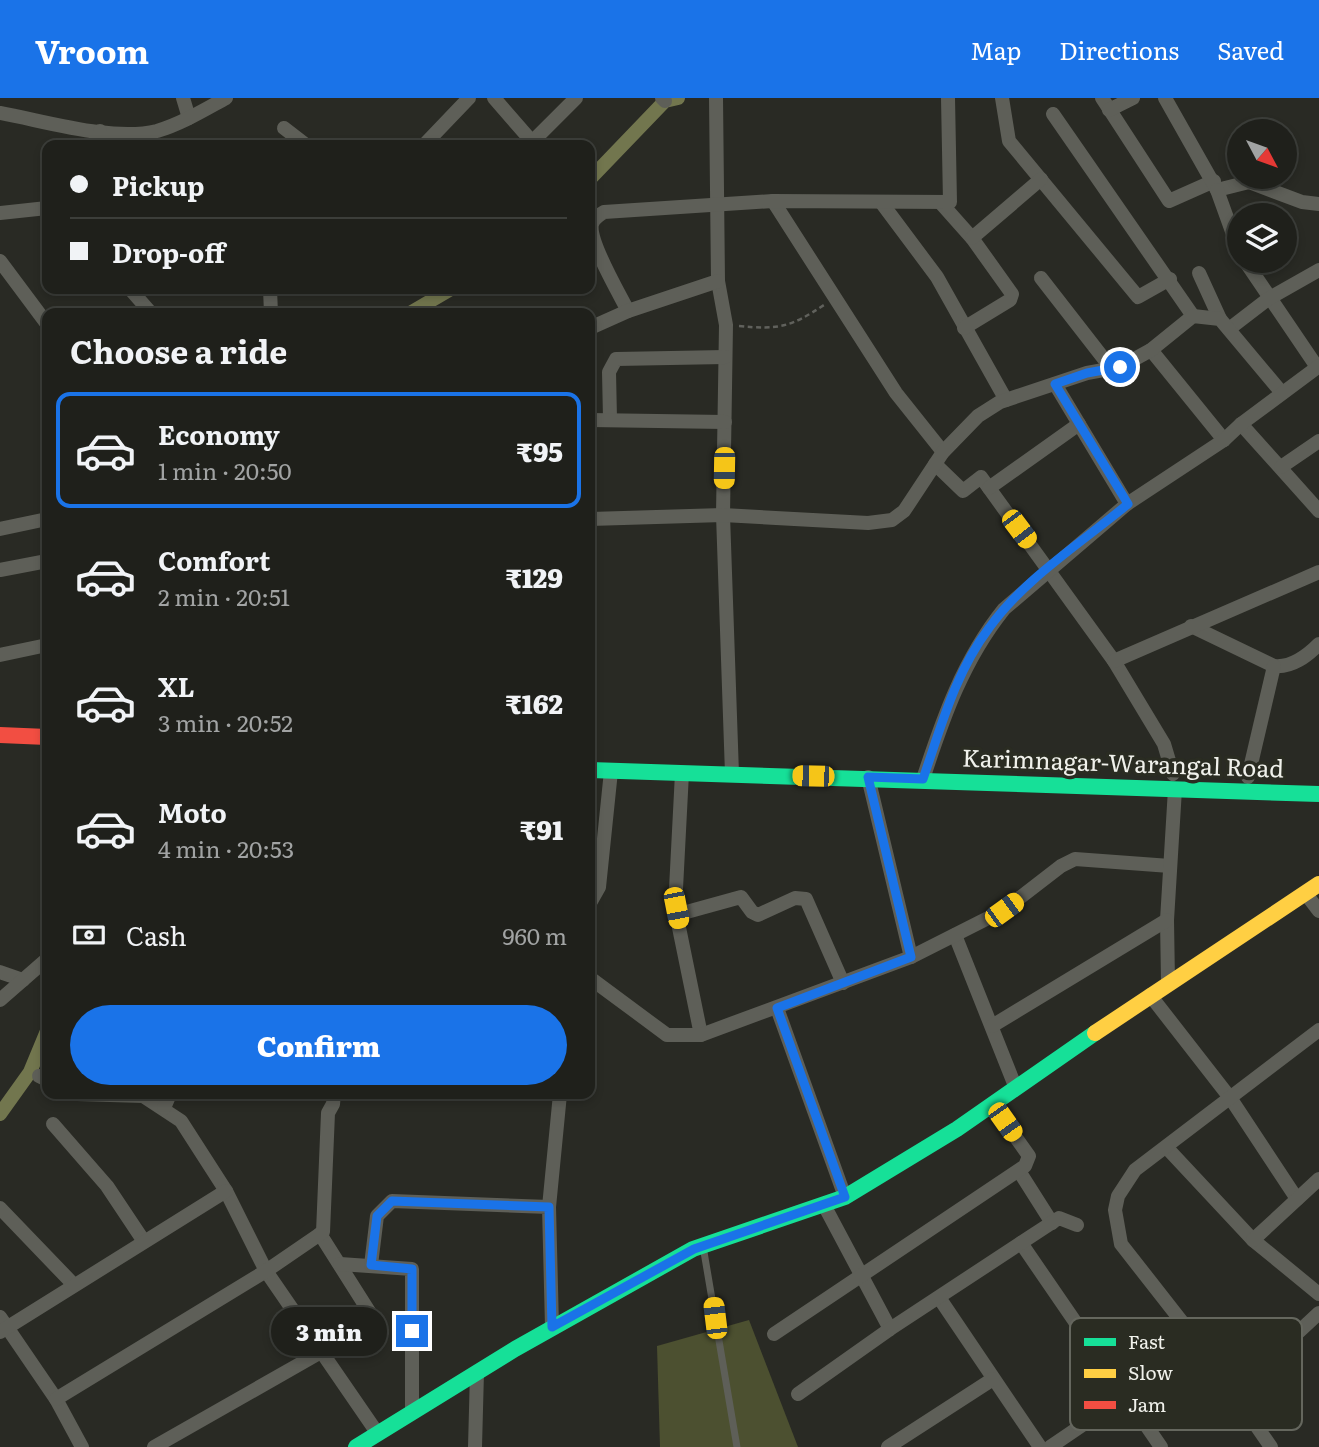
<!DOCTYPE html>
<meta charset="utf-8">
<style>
:root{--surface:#1f201b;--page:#272824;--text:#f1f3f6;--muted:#a1a3a3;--line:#3c3e3a;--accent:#1a73e8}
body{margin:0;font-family:Literata,serif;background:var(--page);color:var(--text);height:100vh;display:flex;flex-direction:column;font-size:26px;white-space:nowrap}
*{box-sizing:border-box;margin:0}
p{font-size:23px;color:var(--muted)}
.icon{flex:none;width:38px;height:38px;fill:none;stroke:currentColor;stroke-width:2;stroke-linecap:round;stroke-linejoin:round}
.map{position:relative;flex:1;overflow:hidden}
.sheet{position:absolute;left:42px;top:210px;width:553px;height:791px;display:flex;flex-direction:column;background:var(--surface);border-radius:14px;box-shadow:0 4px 10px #0003,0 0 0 2px var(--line)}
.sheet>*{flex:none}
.guide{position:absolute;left:42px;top:42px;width:553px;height:154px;border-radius:14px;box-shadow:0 4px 10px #0003,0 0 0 2px var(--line);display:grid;align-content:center;height:154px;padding:0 28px;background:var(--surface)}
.needle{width:46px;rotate:131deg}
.buttons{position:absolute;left:1227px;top:21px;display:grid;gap:14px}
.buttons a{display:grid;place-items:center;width:70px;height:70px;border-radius:50%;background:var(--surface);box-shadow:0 4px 10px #0003,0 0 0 2px var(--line);font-size:35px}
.end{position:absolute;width:32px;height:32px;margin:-16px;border:9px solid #1a73e8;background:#fff;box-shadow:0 0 0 4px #fff}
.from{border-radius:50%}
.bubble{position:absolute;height:49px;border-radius:24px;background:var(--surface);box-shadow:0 4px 10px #0003,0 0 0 2px var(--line);font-size:23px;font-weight:800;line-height:49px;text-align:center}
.car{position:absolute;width:21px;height:42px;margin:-21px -10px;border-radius:9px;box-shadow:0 0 5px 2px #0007;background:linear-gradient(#f5c518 24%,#345 0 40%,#f5c518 0 76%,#345 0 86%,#f5c518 0)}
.guide b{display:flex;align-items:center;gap:24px;height:66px;font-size:26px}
.guide b+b{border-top:2px solid var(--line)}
.guide i{width:18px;height:18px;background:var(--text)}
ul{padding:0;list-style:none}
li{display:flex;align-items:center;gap:21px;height:116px;margin:0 14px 10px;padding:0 14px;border:4px solid transparent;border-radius:14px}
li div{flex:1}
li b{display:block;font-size:26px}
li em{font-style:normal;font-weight:800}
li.selected{border-color:var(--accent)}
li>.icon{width:63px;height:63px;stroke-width:1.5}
h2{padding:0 28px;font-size:32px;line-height:84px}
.pay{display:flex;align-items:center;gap:18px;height:77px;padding:0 28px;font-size:26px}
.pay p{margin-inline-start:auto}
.action{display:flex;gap:14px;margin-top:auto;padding:14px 28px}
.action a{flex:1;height:80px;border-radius:42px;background:var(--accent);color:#fff;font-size:28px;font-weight:800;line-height:80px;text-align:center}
header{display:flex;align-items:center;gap:42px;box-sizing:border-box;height:98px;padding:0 35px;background:var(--accent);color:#fff}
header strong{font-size:33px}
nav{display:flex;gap:38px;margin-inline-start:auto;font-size:24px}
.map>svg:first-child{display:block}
.green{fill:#4c5030}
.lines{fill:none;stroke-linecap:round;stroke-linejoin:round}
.canal{stroke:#72764e;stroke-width:14}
.path{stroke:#60615c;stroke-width:2.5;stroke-dasharray:5 3.5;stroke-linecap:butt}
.lane{stroke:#5e5f58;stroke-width:7}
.street{stroke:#5e5f58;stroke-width:14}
.fast{stroke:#16e098;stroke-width:16}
.slow{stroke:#ffcf43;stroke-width:16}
.jam{stroke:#f24e42;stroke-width:16}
.route{stroke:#1a73e8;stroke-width:9}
.labels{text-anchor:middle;stroke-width:7;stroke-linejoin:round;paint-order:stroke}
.street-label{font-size:24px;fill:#f0f1eb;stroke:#2a2c22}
.key{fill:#2a2c22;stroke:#65675e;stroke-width:2}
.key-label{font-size:19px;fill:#f0f1eb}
</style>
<header>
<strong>Vroom</strong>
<nav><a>Map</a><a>Directions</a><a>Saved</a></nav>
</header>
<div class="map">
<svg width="1319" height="1349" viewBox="0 0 1319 1349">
<rect width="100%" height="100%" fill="#292a24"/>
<path class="green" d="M749,1222L798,1349H660L657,1248Z"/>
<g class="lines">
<g class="canal">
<path d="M590,81L665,3L678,0"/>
<path d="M410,215L451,191"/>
<path d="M0,1016L30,974L47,933"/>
</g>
<path class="path" d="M739,228C778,232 791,229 824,207"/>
<path class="lane" d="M703,1148L737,1349"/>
<g class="street">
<path d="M183,0L189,20"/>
<path d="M494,0L535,47"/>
<path d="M662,0L665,3"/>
<path d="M716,0L718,183L726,227L723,417L732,676"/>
<path d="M1002,0L1009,43L1138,199L1170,181"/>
<path d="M1102,0L1169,103L1214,83"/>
<path d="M1165,0L1217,92L1249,84L1302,104L1319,106"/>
<path d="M1109,12L1133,0"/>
<path d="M0,15C45,23 112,44 157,33C181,26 204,12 226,0"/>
<path d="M1053,16L1193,218"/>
<path d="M284,30L306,47"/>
<path d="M100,33V47"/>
<path d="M532,44L576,0"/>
<path d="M424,47L469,0"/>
<path d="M1217,92L1239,153"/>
<path d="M773,103L896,295L943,354"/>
<path d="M881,104L937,179L1006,302"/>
<path d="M940,104L972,140L1012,196L1010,202L964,230"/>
<path d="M0,115L47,110"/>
<path d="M972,140L1041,81"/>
<path d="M0,163L47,226"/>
<path d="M1245,163L1317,269"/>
<path d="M1199,175L1220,221"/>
<path d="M1041,180L1111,270"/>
<path d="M130,191L151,215"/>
<path d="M270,191L271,215"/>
<path d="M628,213C619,195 588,143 592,126C594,120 599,117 604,114L773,103L950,104L948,0"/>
<path d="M590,230L628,213L718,183"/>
<path d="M1229,231L1268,201L1319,172"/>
<path d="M1151,252L1224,342"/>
<path d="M1055,286L1127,406"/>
<path d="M610,321L609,274L616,261L725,259"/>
<path d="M590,322L725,324"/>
<path d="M1241,326L1319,413"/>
<path d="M935,366L963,393L981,379L1114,563L1164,646L1173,676"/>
<path d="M1281,369L1319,343"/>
<path d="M989,390L1079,326"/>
<path d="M590,421L723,417L868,425L892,422L904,413L943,354L978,318L1000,304L1087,275L1120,269L1151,252L1193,218L1220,221L1282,295"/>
<path d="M0,431L47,421"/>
<path d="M0,472L47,463"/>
<path d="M1191,528L1274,568C1292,570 1307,558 1319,546"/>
<path d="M0,557L47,547"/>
<path d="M1114,563L1319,474"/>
<path d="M682,675L675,810L683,815L741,799L752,814L758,817L795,800L806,801L843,885"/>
<path d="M868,679L911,859"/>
<path d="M1248,679L1274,568"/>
<path d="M923,681C943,620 963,562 1004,511L1127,406L1224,342L1241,326L1319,268"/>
<path d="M1306,796L1319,813"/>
<path d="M590,805L599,789L611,673"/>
<path d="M675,810L701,937"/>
<path d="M955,837L1015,988"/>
<path d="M0,874L23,882"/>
<path d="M590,880L667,937H701L911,859L1004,812L1061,768L1075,761L1170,768"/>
<path d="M1168,884L1167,822L1175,691"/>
<path d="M1150,897L1231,1001L1297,1101"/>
<path d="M0,902L47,861"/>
<path d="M777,910L845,1099"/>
<path d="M992,928L1167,822"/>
<path d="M39,978L47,982"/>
<path d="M77,996L143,998L181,1023L226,1093L266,1173L378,1336"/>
<path d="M164,1010L170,996"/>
<path d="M53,1026L107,1088L143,1142"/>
<path d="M1167,1050L1253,1142L1319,1196"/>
<path d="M1019,1073L1052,1125"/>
<path d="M824,1107L890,1231"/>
<path d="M549,1109L560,996"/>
<path d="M0,1110L74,1187"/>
<path d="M320,1136L382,1234"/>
<path d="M1253,1142L1319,1081"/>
<path d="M1021,1145L1161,1349"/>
<path d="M340,1166L412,1171V1312"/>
<path d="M371,1167L377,1118L392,1103L549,1109L552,1229"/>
<path d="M940,1201L1040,1349"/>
<path d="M0,1219L56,1301L82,1349"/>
<path d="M0,1234L226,1093"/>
<path d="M774,1236L1025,1068L1029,1058L992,1006"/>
<path d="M1204,1252L1121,1146L1115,1112L1118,1098L1135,1072L1319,932"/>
<path d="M1234,1294L1319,1215"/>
<path d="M798,1296L890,1231L1059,1120L1077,1127"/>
<path d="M56,1301L266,1173L323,1134L328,1015L333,1006L334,996"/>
<path d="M154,1349L321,1254"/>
<path d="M475,1349L477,1274"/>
<path d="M888,1349L993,1281"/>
<path d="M1050,1349L1125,1298L1204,1252L1271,1349"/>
</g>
<g class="fast">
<path d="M590,672L1319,696"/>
<path d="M356,1349L515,1251L693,1151L845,1099L957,1031L1095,935"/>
</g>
<path class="slow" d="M1095,935L1319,786"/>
<path class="jam" d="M0,637L47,639"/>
</g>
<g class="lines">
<path class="route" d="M412,1233V1171L371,1167L377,1118L392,1103L549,1109L552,1229L694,1151L845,1099L777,910L911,859L868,679L923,681C941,629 955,575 989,530C1024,481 1081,445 1128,406L1055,286L1087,275L1120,269"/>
</g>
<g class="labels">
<g class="street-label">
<text transform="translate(1123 666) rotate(2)" y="8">Karimnagar-Warangal Road</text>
</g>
</g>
<rect x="1070" y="1220" width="232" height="112" rx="10" class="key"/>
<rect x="1084" y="1240" width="32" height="8" fill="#16e098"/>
<rect x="1084" y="1271" width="32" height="9" fill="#ffcf43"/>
<rect x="1084" y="1303" width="32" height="8" fill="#f24e42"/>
<g class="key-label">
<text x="1128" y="1251">Fast</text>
<text x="1128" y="1282">Slow</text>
<text x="1128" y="1314">Jam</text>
</g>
</svg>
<div class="buttons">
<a><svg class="needle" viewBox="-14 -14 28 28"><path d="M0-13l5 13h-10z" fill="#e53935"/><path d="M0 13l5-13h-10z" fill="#a1a3a3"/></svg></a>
<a><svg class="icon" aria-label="layers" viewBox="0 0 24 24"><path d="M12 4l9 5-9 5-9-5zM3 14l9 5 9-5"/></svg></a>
</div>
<i class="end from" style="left:1120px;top:269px"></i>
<i class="end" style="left:412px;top:1233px"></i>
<div class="bubble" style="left:271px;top:1209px;width:116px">3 min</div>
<i class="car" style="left:724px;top:370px;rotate:181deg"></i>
<i class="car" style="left:1019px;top:431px;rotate:143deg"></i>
<i class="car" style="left:813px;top:678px;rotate:271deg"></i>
<i class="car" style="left:676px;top:810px;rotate:169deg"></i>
<i class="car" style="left:1004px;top:812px;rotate:54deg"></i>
<i class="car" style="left:1005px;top:1024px;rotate:145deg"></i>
<i class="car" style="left:715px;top:1220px;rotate:353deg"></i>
<div class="guide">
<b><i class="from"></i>Pickup</b>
<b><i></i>Drop-off</b>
</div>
<section class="sheet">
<h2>Choose a ride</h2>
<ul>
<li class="selected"><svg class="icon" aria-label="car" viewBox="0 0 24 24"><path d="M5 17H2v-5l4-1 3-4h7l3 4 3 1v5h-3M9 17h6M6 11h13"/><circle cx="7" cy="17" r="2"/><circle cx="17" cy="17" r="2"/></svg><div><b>Economy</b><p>1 min · 20:50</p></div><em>₹95</em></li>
<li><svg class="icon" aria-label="car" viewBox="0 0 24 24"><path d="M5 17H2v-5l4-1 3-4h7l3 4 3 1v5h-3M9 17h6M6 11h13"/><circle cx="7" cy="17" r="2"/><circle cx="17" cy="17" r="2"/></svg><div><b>Comfort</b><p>2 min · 20:51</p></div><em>₹129</em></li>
<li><svg class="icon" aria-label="car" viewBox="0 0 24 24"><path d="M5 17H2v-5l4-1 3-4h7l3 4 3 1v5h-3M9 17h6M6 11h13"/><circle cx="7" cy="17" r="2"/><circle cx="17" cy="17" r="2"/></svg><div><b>XL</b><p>3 min · 20:52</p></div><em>₹162</em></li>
<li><svg class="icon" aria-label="car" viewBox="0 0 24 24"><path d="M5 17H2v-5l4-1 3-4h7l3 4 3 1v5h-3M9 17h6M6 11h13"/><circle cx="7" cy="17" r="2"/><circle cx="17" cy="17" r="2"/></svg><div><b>Moto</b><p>4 min · 20:53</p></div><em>₹91</em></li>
</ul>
<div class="pay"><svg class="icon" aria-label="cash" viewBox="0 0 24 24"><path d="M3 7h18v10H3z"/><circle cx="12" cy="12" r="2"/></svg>Cash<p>960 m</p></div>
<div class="action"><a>Confirm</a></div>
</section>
</div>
